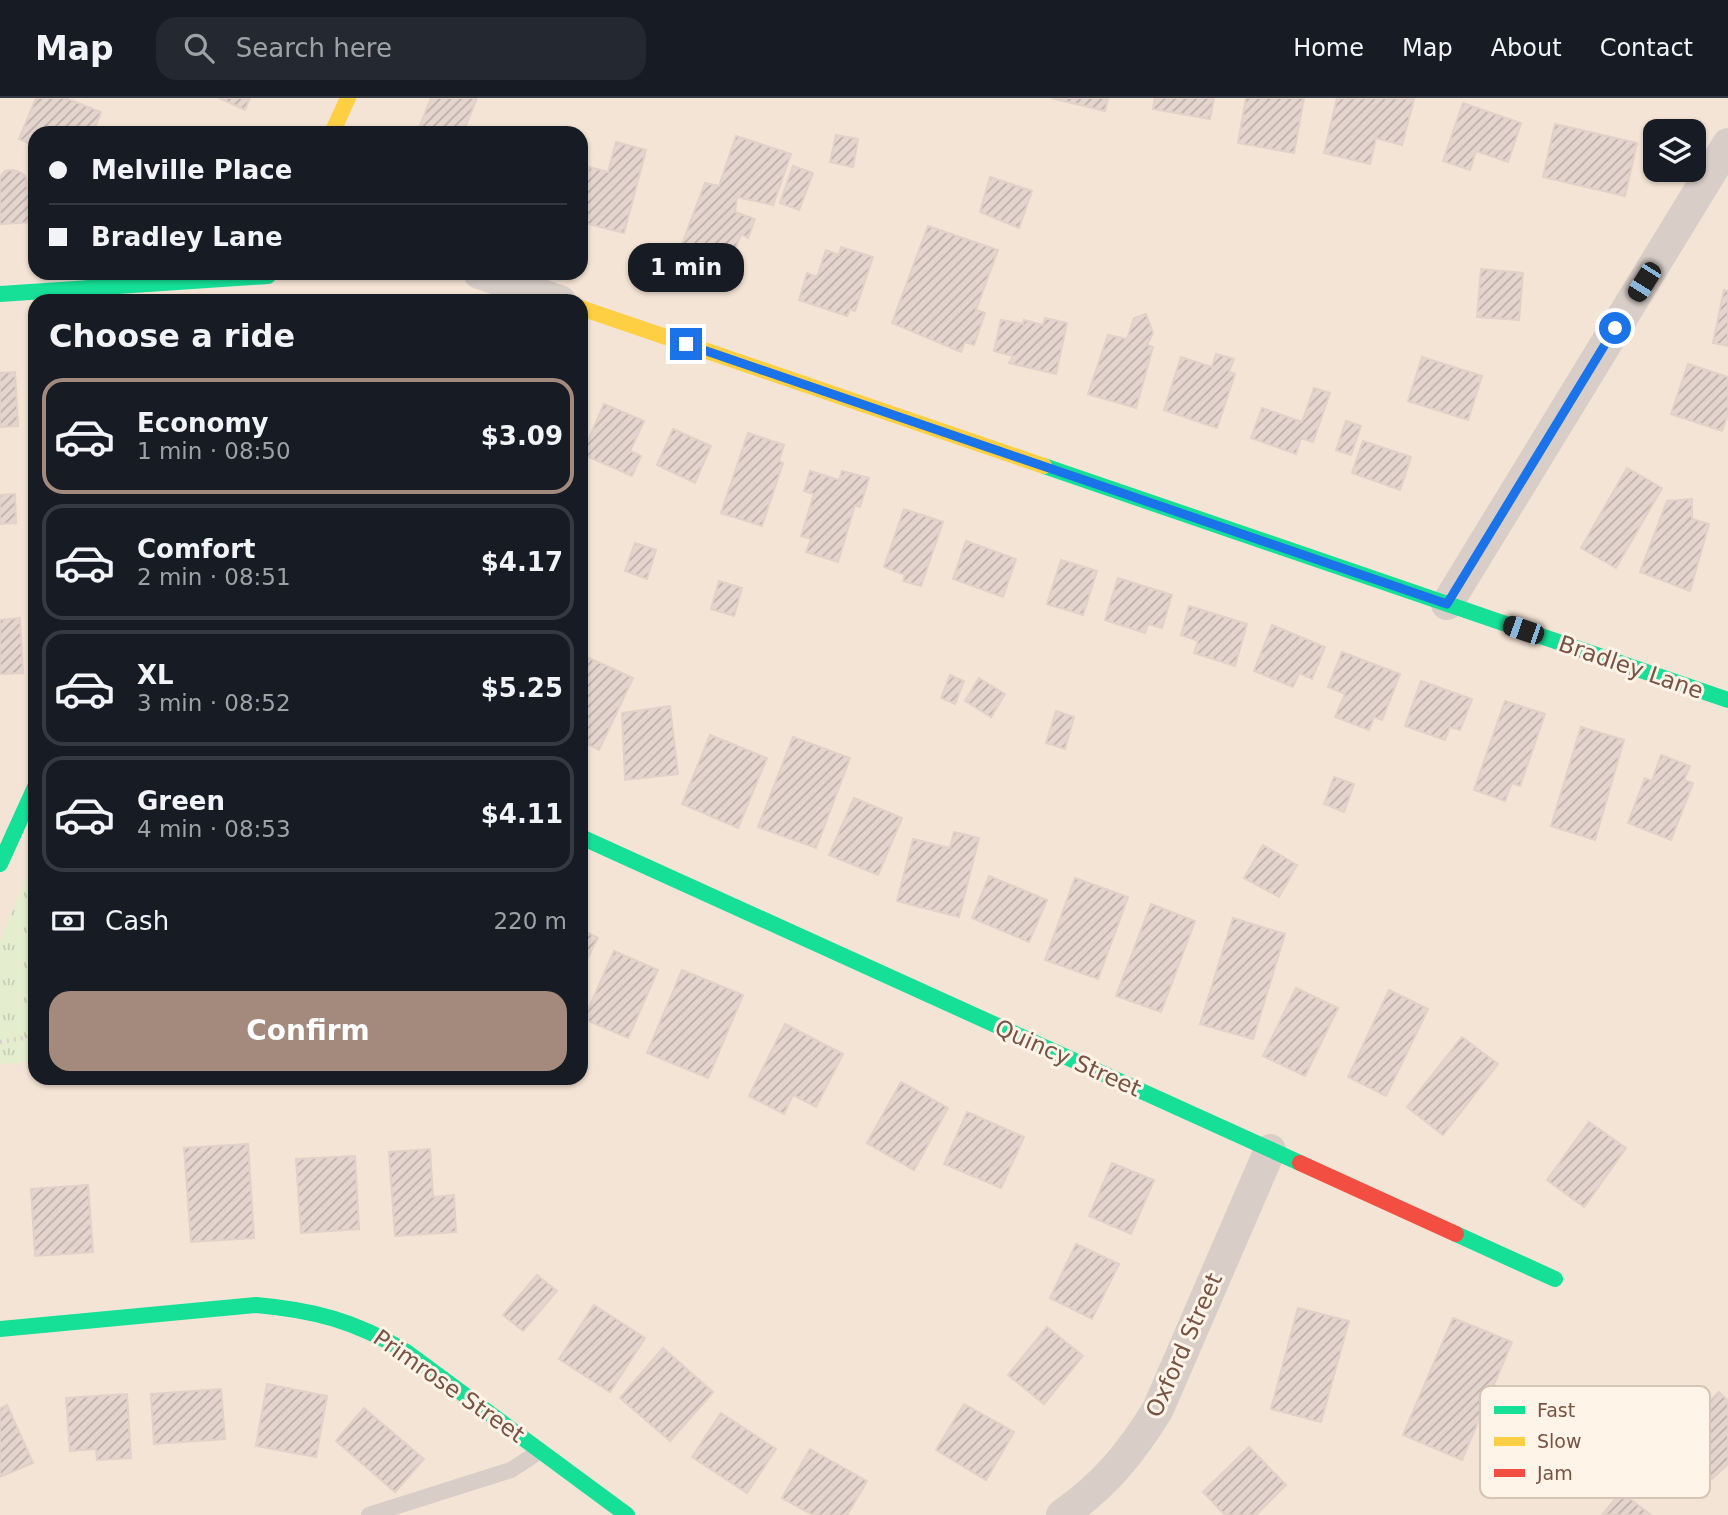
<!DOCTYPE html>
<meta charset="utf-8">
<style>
:root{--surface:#171b24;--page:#242831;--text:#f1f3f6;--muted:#9ea1a6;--line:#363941;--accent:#a48a7d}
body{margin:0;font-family:"DejaVu Sans",sans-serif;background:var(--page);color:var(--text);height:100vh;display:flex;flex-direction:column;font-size:26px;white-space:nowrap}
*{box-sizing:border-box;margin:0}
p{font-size:23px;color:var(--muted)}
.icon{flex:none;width:38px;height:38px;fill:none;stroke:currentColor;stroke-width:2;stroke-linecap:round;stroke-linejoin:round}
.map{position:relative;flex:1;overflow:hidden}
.panel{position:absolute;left:28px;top:196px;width:560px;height:791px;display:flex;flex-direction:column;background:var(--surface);border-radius:21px;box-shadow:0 2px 5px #0004}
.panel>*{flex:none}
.hud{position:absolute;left:28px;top:28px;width:560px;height:154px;border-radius:21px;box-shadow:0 2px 5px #0004;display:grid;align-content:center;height:154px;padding:0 21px;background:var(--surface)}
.fabs{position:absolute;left:1643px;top:21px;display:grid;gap:14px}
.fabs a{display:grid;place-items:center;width:63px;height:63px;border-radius:14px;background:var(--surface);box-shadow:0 2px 5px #0004;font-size:35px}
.end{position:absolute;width:32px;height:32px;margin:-16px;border:9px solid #1a73e8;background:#fff;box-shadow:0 0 0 4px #fff}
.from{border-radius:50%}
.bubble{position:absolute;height:49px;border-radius:21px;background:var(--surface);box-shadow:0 2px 5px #0004;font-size:23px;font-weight:700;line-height:49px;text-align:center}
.car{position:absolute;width:21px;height:42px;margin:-21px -10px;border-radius:9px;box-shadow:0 0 5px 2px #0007;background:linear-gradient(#222 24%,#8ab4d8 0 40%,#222 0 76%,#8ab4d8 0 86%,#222 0)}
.hud b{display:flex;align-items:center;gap:24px;height:66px;font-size:26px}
.hud b+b{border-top:2px solid var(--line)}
.hud i{width:18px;height:18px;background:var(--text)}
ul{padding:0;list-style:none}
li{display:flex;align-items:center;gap:21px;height:116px;margin:0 14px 10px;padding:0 7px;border:4px solid var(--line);border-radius:21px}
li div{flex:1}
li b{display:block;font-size:26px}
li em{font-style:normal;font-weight:700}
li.active{border-color:var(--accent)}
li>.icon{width:63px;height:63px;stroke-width:1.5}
h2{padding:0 21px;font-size:32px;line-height:84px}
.pay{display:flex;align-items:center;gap:18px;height:77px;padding:0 21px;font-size:26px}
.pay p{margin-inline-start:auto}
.action{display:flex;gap:14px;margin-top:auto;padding:14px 21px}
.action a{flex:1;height:80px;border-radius:21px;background:var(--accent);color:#fff;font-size:28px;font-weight:700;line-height:80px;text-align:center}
header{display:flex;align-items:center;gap:42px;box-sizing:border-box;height:98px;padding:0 35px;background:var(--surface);border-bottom:2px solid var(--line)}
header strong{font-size:33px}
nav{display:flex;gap:38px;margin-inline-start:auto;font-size:24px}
.search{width:490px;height:63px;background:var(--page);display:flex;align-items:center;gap:18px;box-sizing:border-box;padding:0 24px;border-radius:21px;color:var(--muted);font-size:26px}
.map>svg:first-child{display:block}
.residential{fill:#f4e4d5;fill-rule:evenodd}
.park{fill:url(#park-tufts)}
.building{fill:url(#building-hatch);stroke:#e1d1c8;stroke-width:2}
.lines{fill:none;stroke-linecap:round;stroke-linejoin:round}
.path{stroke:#dacfca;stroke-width:4.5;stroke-dasharray:2 5;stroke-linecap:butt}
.lane{stroke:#d8cdc7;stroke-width:16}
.street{stroke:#d8cdc7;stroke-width:32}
.fast{stroke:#16e098;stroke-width:16}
.slow{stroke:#ffcf43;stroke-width:16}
.jam{stroke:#f24e42;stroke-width:16}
.route{stroke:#1a73e8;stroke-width:9}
.labels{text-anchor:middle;stroke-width:6;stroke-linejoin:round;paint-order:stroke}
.street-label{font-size:23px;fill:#775344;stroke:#fff4e7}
.key{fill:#fff4e7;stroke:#d6c4b6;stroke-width:2}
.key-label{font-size:19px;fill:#775344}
</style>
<header>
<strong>Map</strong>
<div class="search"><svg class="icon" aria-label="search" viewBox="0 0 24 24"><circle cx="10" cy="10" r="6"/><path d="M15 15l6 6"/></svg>Search here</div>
<nav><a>Home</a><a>Map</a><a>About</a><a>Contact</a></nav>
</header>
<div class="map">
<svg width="1728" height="1417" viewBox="0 0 1728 1417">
<defs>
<pattern id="park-tufts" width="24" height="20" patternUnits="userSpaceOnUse" patternTransform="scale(1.75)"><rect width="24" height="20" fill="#e4eecf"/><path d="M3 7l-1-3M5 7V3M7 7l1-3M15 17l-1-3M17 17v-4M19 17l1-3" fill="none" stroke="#c7ceb3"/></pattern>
<pattern id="building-hatch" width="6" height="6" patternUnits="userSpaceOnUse" patternTransform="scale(1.75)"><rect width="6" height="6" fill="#e4d6ce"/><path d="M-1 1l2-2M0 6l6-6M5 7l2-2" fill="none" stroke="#beb0a9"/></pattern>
</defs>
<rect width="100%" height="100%" fill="#f8efe6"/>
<path class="residential" d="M0,0H1728V1417H0ZM1656,33H1694V72H1656ZM35,35H581V175H35ZM35,203H581V980H35Z"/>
<path class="park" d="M35,764V963L0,967V843L28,774Z"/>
<g class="building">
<path d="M36,0H65L101,14L93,35H35V48L19,41Z"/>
<path d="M219,0H250L245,12Z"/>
<path d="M431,0H477L463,35H417Z"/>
<path d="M1051,0H1108L1105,13Z"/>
<path d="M1155,0H1214L1210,21L1153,11Z"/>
<path d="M1246,0H1304L1294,55L1238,45Z"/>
<path d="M1337,0L1414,1L1402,47L1376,40L1370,66L1324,55Z"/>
<path d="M1463,5L1521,25L1508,64L1476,53L1470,72L1443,63Z"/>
<path d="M1555,26L1637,45L1625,98L1543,79Z"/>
<path d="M836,37L858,41L853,69L830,64Z"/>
<path d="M736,38L791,56L773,107L737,99L735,114L755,121L748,140L741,136L729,169L679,154L705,85L719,88Z"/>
<path d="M616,44L646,52L624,135L581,124V99L589,69L608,74Z"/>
<path d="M793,68L813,75L799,112L780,105Z"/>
<path d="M13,72L22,75L26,79L27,89H35V124L0,126V79L5,73Z"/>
<path d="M990,79L1032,93L1019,130L980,114Z"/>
<path d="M928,128L998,152L976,212L985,215L974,247L965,244L961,254L892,225Z"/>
<path d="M841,149L873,159L855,213L850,211L847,218L799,202L807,175L817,179L826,152L839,157Z"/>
<path d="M1481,171L1523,175L1519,222L1477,219Z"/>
<path d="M1724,192L1728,193V248L1713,245Z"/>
<path d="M1146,216L1153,235L1147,247L1153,249L1136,310L1088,296L1108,237L1127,241L1134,220Z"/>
<path d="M1045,220L1067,225L1056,276L1009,265L1013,258L994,253L1001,222L1023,226L1024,222L1043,227Z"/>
<path d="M1216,256L1234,261L1229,274L1235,276L1217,330L1164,312L1181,259L1212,269Z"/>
<path d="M1422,259L1482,278L1468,322L1408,303Z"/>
<path d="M1688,266L1728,279V316L1722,333L1671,316Z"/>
<path d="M15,274L18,328L0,329V275Z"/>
<path d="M1314,290L1330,295L1313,344L1301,340L1296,356L1251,340L1262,310L1302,324Z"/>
<path d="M604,306L644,323L630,353L641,358L632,378L582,356Z"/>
<path d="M1346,323L1361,328L1351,357L1336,352Z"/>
<path d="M673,331L711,348L695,385L657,367Z"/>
<path d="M748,335L784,347L779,363L783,365L762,428L721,415Z"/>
<path d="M1363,343L1411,359L1400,392L1352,375Z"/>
<path d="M1627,370L1662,390L1616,470L1581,450Z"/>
<path d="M810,373L839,382L842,373L869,380L860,409L855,407L838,464L806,454L811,441L801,438L814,396L804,393Z"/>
<path d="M15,396L16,425L0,426V397Z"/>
<path d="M1692,401V421L1709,426L1690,493L1640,474L1667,403Z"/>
<path d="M904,411L943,424L921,488L903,483L905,477L884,469Z"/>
<path d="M966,443L1016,461L1003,499L953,481Z"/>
<path d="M635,445L656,452L647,481L625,473Z"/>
<path d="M1061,462L1097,473L1083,517L1047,506Z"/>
<path d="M1118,480L1172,497L1162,530L1148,526L1145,535L1105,522Z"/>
<path d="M719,483L742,490L734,518L711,511Z"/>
<path d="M1189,508L1247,526L1235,568L1194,555L1198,543L1181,537Z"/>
<path d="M20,520L23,575L0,576V522Z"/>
<path d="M1272,527L1325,549L1312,581L1299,575L1293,589L1254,573Z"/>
<path d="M1342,554L1400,576L1382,622L1374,619L1369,632L1335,619L1345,596L1328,589Z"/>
<path d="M589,560L633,580L599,652L581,643V577Z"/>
<path d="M950,577L964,583L955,606L941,600Z"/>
<path d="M979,580L1005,596L991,619L965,603Z"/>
<path d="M1421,583L1472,601L1460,632L1450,629L1445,642L1405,628Z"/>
<path d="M1505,603L1545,616L1520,688L1512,685L1505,703L1474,692Z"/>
<path d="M670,608L678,676L625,682L622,615Z"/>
<path d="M1056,613L1074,619L1065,651L1046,645Z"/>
<path d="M1581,629L1624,642L1595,742L1551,728Z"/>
<path d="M710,637L767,660L738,730L682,706Z"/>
<path d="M793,639L850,660L816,750L758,729Z"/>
<path d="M1661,657L1690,668L1684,682L1693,685L1671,742L1628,725L1645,680L1652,683Z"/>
<path d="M1334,679L1354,686L1344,714L1324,706Z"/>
<path d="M854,700L902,720L878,777L829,757Z"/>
<path d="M954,734L979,740L959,819L897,803L913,741L950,750Z"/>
<path d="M1263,747L1297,767L1279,799L1244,780Z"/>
<path d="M989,778L1047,802L1029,844L972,820Z"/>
<path d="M1075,780L1128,799L1098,881L1045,862Z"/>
<path d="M1151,806L1195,823L1161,914L1116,898Z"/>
<path d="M1233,820L1285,836L1253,941L1200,926Z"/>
<path d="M581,831L598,840L581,873Z"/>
<path d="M614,853L658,872L628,940L584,921Z"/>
<path d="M682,872L743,897L708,980L647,955Z"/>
<path d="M1296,890L1338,910L1305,978L1263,958Z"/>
<path d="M1389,892L1428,911L1386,998L1348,979Z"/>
<path d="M785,926L843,956L816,1009L793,997L784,1016L749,998Z"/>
<path d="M1462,939L1498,966L1443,1037L1407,1009Z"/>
<path d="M901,984L948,1010L914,1072L867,1045Z"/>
<path d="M967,1014L1024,1039L1001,1090L944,1066Z"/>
<path d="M1589,1024L1626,1050L1584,1109L1547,1082Z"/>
<path d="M248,1046L254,1140L191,1144L184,1050Z"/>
<path d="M430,1051L433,1099L454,1097L456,1134L395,1138L389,1054Z"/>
<path d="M355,1058L359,1131L301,1135L296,1061Z"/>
<path d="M1112,1065L1154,1082L1131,1136L1089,1118Z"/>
<path d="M88,1087L93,1154L35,1158L31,1091Z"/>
<path d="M1076,1146L1119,1166L1092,1221L1050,1200Z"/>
<path d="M537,1177L557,1193L523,1233L503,1217Z"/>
<path d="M594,1207L645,1240L610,1294L559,1261Z"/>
<path d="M1298,1210L1349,1223L1321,1324L1271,1311Z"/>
<path d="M1453,1220L1512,1244L1462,1362L1403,1337Z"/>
<path d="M1047,1229L1083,1258L1044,1306L1008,1277Z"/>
<path d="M663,1250L713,1294L670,1343L620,1300Z"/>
<path d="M267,1286L327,1298L316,1359L256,1348Z"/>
<path d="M221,1291L225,1341L154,1346L151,1296Z"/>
<path d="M1719,1294L1728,1303V1366L1712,1381L1672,1338Z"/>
<path d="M127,1296L131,1360L97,1362L96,1351L70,1353L66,1300Z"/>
<path d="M964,1306L1014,1334L986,1382L936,1352Z"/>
<path d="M7,1307L33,1365L0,1379V1311Z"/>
<path d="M364,1310L424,1361L395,1394L336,1343Z"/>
<path d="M721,1315L776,1351L747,1395L692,1359Z"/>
<path d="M1249,1349L1286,1387L1256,1417H1225L1203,1394Z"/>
<path d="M810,1351L867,1383L847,1417H813L782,1400Z"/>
<path d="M1621,1394L1651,1417H1602Z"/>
</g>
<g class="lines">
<path class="path" d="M0,944L35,938"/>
<path class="lane" d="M369,1417L511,1372L540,1353"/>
<g class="street">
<path d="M479,175L560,203"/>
<path d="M1447,506L1728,46"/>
<path d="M1062,1417C1105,1387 1131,1355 1158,1311L1270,1052"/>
</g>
<g class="fast">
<path d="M0,196L268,178"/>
<path d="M1044,368L1728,602"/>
<path d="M581,739L1300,1065"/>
<path d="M0,766L35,689"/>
<path d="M1456,1136L1555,1181"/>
<path d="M0,1231L256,1207C314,1212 355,1223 405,1253L627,1417"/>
</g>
<g class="slow">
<path d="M332,35L348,0"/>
<path d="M581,210L1044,368"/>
</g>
<path class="jam" d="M1300,1065L1456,1136"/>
</g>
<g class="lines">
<path class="route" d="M686,246L1447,506L1615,230"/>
</g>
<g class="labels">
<g class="street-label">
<text transform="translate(1631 569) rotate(19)" y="8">Bradley Lane</text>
<text transform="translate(1068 960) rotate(24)" y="8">Quincy Street</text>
<text transform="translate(1184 1247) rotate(-66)" y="8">Oxford Street</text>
<text transform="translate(449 1288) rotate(35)" y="8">Primrose Street</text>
</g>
</g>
<rect x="1480" y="1288" width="230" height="112" rx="10" class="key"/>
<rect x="1494" y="1308" width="31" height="8" fill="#16e098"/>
<rect x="1494" y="1339" width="31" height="9" fill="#ffcf43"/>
<rect x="1494" y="1371" width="31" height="8" fill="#f24e42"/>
<g class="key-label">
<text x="1537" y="1319">Fast</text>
<text x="1537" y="1350">Slow</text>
<text x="1537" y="1382">Jam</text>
</g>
</svg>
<div class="fabs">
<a><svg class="icon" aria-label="layers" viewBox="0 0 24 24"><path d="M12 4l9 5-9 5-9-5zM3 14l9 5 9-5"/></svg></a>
</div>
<i class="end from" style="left:1615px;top:230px"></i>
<i class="end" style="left:686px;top:246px"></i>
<div class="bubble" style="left:628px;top:145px;width:116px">1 min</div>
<i class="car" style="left:1644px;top:184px;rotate:212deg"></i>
<i class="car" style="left:1523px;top:532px;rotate:289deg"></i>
<div class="hud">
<b><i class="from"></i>Melville Place</b>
<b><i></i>Bradley Lane</b>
</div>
<section class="panel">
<h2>Choose a ride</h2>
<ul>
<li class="active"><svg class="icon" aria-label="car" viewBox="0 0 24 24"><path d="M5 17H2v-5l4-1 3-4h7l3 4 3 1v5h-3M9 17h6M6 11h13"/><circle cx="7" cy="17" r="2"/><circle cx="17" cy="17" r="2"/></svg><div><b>Economy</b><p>1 min · 08:50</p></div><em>$3.09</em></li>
<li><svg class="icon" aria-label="car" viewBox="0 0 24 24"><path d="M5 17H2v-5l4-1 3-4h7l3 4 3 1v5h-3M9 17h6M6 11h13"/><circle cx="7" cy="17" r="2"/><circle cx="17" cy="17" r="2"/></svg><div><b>Comfort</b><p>2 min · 08:51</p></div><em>$4.17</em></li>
<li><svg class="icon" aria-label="car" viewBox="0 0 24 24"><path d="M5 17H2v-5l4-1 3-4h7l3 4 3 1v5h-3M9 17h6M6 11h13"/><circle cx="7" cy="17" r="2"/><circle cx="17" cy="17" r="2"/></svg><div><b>XL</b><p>3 min · 08:52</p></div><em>$5.25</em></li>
<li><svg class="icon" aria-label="car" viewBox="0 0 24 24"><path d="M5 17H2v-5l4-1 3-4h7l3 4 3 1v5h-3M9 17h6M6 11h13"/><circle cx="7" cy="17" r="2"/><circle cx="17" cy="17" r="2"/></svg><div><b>Green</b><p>4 min · 08:53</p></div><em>$4.11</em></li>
</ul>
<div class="pay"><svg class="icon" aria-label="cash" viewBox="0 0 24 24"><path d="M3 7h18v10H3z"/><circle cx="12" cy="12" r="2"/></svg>Cash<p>220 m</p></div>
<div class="action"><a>Confirm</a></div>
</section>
</div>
